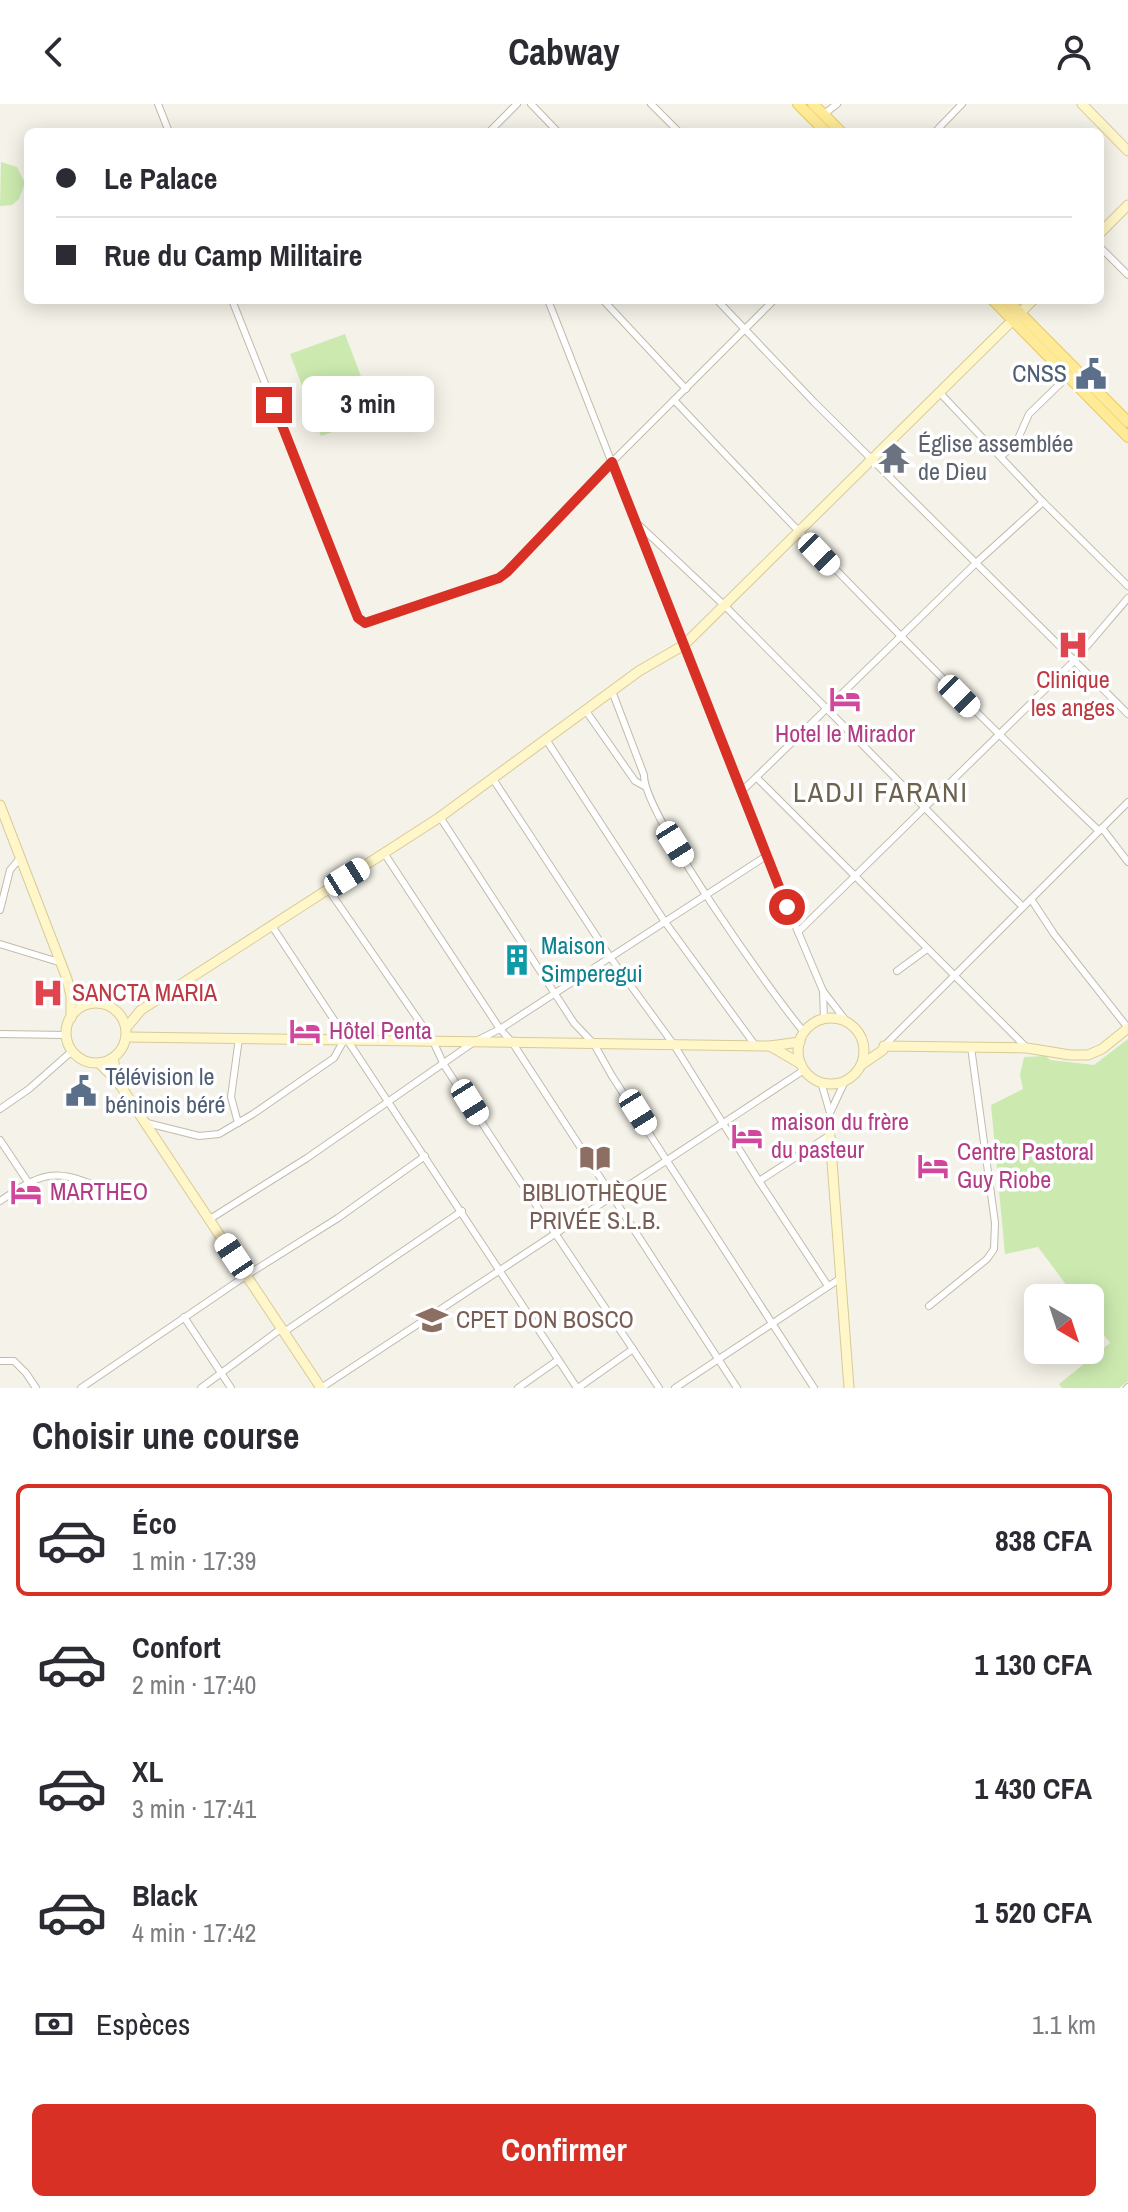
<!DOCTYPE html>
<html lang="fr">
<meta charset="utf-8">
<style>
:root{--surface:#fff;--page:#f7f7f7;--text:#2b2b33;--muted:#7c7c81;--line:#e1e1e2;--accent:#d93025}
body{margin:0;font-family:"Archivo Narrow",sans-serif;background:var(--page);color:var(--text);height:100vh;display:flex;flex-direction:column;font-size:30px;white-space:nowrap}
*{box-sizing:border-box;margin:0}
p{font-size:26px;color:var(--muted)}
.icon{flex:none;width:44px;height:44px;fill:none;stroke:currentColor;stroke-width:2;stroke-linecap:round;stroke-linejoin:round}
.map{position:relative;height:1284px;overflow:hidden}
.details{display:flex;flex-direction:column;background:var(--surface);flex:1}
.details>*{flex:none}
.top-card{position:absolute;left:24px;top:24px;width:1080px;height:176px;border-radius:12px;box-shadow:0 4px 20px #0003;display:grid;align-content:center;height:176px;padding:0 32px;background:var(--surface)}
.needle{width:52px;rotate:141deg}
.fabs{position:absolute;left:1024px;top:1180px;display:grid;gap:16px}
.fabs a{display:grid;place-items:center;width:80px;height:80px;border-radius:12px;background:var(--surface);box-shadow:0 4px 20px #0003;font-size:40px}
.end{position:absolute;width:36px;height:36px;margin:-18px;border:10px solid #d93025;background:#fff;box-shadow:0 0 0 4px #fff}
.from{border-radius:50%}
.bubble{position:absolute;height:56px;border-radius:12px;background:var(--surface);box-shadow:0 4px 20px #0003;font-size:26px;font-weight:800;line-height:56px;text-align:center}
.car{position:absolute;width:24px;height:48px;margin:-24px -12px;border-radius:10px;box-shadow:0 0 6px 2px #0007;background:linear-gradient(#fff 24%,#345 0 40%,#fff 0 76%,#345 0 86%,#fff 0)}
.top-card b{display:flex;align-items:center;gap:28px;height:76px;font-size:30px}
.top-card b+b{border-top:2px solid var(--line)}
.top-card i{width:20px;height:20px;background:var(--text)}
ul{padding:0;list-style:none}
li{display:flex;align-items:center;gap:24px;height:112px;margin:0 16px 12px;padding:0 16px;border:4px solid transparent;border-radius:12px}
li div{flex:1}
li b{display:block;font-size:30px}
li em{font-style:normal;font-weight:800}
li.active{border-color:var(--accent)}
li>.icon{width:72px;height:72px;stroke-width:1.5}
h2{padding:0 32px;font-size:36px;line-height:96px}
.pay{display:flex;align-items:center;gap:20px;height:88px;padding:0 32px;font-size:30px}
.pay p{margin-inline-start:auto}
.primary-button{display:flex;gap:16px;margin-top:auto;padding:16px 32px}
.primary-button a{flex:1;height:92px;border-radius:12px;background:var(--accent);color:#fff;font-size:32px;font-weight:800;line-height:92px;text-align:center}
header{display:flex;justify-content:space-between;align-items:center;height:104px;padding:0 32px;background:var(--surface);font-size:36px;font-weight:800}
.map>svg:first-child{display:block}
.green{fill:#cceab0}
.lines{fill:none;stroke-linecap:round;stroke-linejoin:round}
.street-casing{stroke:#c1bbab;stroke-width:8}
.secondary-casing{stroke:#d7cb97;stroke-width:11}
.primary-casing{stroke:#e9cb63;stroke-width:12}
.street{stroke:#fff;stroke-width:6}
.secondary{stroke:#fff6c9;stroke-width:9}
.primary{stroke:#ffea98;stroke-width:10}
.route{stroke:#d93025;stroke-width:10}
.labels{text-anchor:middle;stroke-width:7;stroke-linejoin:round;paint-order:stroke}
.service-label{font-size:24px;fill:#4e5e75;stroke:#fff;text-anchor:end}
.worship-label{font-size:24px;fill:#5b616d;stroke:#fff;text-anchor:start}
.health-label{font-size:24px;fill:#be3a42;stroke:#fff}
.hotel-label{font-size:24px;fill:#b23c85;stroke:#fff;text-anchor:start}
.culture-label{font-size:24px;fill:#0d838f;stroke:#fff;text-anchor:start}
.education-label{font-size:24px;fill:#785e54;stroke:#fff}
.quarter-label{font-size:28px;letter-spacing:2px;fill:#6c624e;stroke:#fff}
</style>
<header><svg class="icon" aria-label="back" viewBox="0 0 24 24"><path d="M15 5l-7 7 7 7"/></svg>Cabway<svg class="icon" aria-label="person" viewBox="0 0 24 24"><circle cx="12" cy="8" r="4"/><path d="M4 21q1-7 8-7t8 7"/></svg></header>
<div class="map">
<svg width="1128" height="1284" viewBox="0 0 1128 1284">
<rect width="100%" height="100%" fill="#f5f2e9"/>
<g class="green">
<path d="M1,58L17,63L25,79L19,95L12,101L0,102Z"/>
<path d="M345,230L376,312L321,332L290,250Z"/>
<path d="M1128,935V1277L1119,1284H1062L1059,1280L1110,1239L1090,1212V1194H1076L1038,1143L1005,1150L991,1001L1023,985L1020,971L1024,953L1046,952L1050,956L1094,961Z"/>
</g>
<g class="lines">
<defs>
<g id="street">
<path d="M158,0L169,28"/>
<path d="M531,0L558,28"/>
<path d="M651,0L679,28"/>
<path d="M824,10L837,0"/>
<path d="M489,28L517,0"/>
<path d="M935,28L962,0"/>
<path d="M1100,143L1128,171"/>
<path d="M232,196L358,514L365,519L499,474L507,468L612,358L774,196"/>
<path d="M548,196L766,752L823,887L847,918"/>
<path d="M603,196L686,285"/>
<path d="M717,196L814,298L1128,610"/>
<path d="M940,289L1043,398L1128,482"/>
<path d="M674,296C812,443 953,588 1099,727"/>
<path d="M1001,353L1017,337L1029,310L1068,272"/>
<path d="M640,422L726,503L1023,803"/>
<path d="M612,587L644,671C643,709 774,893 804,928"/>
<path d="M586,607L635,677L644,682"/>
<path d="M547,637L665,818L755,941"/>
<path d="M757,674L1027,944"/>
<path d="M493,675L610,853L674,941L759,1077L828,1182"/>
<path d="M741,688L977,458L1043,398"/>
<path d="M440,713L574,919L594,940L612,972L814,1284"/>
<path d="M1102,724L1128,758"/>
<path d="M384,749L500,925L512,938L737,1284"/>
<path d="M328,785L433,937L444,961L516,1071L659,1284"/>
<path d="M1031,795L1054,830L1128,924"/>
<path d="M0,806L10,766L21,753"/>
<path d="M272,822L577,1284"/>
<path d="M798,828L1075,556L1128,494"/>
<path d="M0,840L62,859"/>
<path d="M897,867L927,845"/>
<path d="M823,887L824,915"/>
<path d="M0,930L67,931"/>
<path d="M884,942L1128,698"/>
<path d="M0,1005L29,985L72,947"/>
<path d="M830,1009L845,977"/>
<path d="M147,1019L199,1032L219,1030L253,1010L334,954L344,936"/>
<path d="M238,1019L231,993L239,934"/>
<path d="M0,1036L28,1078"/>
<path d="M759,1077L830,1031V1009L821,978"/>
<path d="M0,1097C40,1070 53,1063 98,1083"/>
<path d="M210,1115L307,1054L474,938L500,925L766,752"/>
<path d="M929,1202L987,1155L994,1145L995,1119L971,943"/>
<path d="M184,1213L231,1284"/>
<path d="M284,1228L462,1107"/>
<path d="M0,1257H14L26,1269L36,1284"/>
<path d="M81,1284L247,1171L338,1114L425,1052"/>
<path d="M201,1284L282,1224"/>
<path d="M321,1284L804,966"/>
<path d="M518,1284L558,1256"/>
<path d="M578,1284L633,1245"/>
<path d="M675,1284L841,1174"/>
<path d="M1127,1284L1128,1283"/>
</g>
<g id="secondary">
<path d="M1082,0L1128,47"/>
<path d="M1100,129L1128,101"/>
<path d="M0,701L67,875L71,892V914"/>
<circle cx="96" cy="929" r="30"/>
<circle cx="831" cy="947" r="33"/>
<path d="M126,924L141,906L440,713L639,567L684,541L1033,196"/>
<path d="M126,933L770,942L800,938"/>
<path d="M770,942L801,960"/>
<path d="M99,959L118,978L113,954"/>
<path d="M861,961L883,946L884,942L1027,944L1070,951H1088L1102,945L1128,924"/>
<path d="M118,978L321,1284"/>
<path d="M830,1031L849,1284"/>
</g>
<g id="primary">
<path d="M798,0L826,28"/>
<path d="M813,0L841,28"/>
<path d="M993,196L1128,333"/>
<path d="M1007,196L1128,318"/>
</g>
</defs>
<use href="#street" class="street-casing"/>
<use href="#secondary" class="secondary-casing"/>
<use href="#primary" class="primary-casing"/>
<use href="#street" class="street"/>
<use href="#secondary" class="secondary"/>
<use href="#primary" class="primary"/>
</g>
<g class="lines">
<path class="route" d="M274,301L358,514L365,519L499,474L507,468L612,358L787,803"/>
</g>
<defs>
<symbol id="civic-bare" viewBox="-9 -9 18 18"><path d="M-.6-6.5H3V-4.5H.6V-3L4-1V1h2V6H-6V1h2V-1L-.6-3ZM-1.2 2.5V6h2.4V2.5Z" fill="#5c6f8a" stroke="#fff" stroke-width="2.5" paint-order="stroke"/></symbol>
<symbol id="temple-bare" viewBox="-9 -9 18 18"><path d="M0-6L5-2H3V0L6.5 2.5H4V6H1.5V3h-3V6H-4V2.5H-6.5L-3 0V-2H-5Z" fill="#6b7280" stroke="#fff" stroke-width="2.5" paint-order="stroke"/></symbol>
<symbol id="hospital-bare" viewBox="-9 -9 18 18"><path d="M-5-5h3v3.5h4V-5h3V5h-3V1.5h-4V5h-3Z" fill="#e0444e" stroke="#fff" stroke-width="2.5" paint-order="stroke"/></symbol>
<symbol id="hotel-bare" viewBox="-9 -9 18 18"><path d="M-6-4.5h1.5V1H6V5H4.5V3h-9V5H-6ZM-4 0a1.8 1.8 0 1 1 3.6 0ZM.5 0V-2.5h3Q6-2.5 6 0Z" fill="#d1479c" stroke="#fff" stroke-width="2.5" paint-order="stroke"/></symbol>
<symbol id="building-bare" viewBox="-9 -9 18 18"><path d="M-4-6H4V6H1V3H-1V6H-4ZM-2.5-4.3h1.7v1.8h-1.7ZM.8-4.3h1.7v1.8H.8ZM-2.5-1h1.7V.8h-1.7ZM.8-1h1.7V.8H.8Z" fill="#0f9aa8" stroke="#fff" stroke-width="2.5" paint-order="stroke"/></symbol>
<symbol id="library-bare" viewBox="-9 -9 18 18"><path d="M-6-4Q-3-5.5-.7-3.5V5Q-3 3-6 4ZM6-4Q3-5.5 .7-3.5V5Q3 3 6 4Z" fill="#8d6e63" stroke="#fff" stroke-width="2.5" paint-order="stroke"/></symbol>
<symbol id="school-bare" viewBox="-9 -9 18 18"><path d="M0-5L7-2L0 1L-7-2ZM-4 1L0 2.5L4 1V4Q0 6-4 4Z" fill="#8d6e63" stroke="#fff" stroke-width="2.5" paint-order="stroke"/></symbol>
</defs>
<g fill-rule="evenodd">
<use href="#civic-bare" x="1069" y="248" width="44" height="44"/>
<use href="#temple-bare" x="872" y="332" width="44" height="44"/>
<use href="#hospital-bare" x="1051" y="519" width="44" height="44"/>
<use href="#hotel-bare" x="823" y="573" width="44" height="44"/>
<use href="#building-bare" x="495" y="834" width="44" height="44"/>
<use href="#hospital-bare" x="26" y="867" width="44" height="44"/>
<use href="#hotel-bare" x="283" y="905" width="44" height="44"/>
<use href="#civic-bare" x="59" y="965" width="44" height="44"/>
<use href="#hotel-bare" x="725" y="1010" width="44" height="44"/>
<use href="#library-bare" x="573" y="1032" width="44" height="44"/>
<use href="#hotel-bare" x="911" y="1040" width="44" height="44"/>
<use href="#hotel-bare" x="4" y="1066" width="44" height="44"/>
<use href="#school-bare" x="410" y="1194" width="44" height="44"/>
</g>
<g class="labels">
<g class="service-label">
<text x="1067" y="278">CNSS</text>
<text x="105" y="981" text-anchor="start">Télévision le<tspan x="105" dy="28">béninois béré</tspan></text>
</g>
<g class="worship-label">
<text x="918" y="348">Église assemblée<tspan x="918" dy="28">de Dieu</tspan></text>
</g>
<g class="health-label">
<text x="1073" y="584">Clinique<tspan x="1073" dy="28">les anges</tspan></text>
<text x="72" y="897" text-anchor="start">SANCTA MARIA</text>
</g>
<g class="hotel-label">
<text x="845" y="638" text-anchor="middle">Hotel le Mirador</text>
<text x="329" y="935">Hôtel Penta</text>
<text x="771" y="1026">maison du frère<tspan x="771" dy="28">du pasteur</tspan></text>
<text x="957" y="1056">Centre Pastoral<tspan x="957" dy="28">Guy Riobe</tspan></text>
<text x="50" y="1096">MARTHEO</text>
</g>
<g class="culture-label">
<text x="541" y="850">Maison<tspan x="541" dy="28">Simperegui</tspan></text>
</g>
<g class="education-label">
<text x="595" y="1097">BIBLIOTHÈQUE<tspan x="595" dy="28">PRIVÉE S.L.B.</tspan></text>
<text x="456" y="1224" text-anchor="start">CPET DON BOSCO</text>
</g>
<g class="quarter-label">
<text x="881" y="698">LADJI FARANI</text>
</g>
</g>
</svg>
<div class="fabs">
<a><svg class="needle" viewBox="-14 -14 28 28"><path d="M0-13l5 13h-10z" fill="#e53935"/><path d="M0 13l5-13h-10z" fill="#7c7c81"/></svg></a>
</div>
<i class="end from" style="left:787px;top:803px"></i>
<i class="end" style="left:274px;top:301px"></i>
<div class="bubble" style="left:302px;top:272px;width:132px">3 min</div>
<i class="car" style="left:819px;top:450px;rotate:136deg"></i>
<i class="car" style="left:959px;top:592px;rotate:135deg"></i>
<i class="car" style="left:675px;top:740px;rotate:148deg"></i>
<i class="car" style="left:347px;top:773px;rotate:58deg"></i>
<i class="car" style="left:470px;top:998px;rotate:148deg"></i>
<i class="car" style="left:638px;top:1008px;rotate:148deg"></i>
<i class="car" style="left:234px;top:1152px;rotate:326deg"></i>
<div class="top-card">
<b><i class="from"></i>Le Palace</b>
<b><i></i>Rue du Camp Militaire</b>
</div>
</div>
<section class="details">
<h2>Choisir une course</h2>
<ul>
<li class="active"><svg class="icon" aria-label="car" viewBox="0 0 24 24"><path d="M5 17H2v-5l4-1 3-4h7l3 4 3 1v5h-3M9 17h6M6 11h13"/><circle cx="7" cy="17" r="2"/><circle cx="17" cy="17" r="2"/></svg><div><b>Éco</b><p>1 min · 17:39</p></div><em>838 CFA</em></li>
<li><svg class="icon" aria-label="car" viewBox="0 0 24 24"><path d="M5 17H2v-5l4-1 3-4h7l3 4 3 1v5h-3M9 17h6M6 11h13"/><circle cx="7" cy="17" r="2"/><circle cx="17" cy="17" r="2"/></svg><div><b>Confort</b><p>2 min · 17:40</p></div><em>1 130 CFA</em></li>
<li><svg class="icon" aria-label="car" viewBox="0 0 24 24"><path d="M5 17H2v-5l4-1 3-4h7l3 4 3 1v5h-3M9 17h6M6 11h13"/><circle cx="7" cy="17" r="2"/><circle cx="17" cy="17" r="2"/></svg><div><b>XL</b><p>3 min · 17:41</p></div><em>1 430 CFA</em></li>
<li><svg class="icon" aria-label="car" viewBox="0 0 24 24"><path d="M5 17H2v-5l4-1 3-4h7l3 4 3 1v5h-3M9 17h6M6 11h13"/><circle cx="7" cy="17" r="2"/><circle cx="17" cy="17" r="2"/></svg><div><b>Black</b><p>4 min · 17:42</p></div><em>1 520 CFA</em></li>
</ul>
<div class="pay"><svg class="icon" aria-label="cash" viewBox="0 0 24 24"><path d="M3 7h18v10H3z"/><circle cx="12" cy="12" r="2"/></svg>Espèces<p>1.1 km</p></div>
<div class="primary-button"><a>Confirmer</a></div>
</section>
